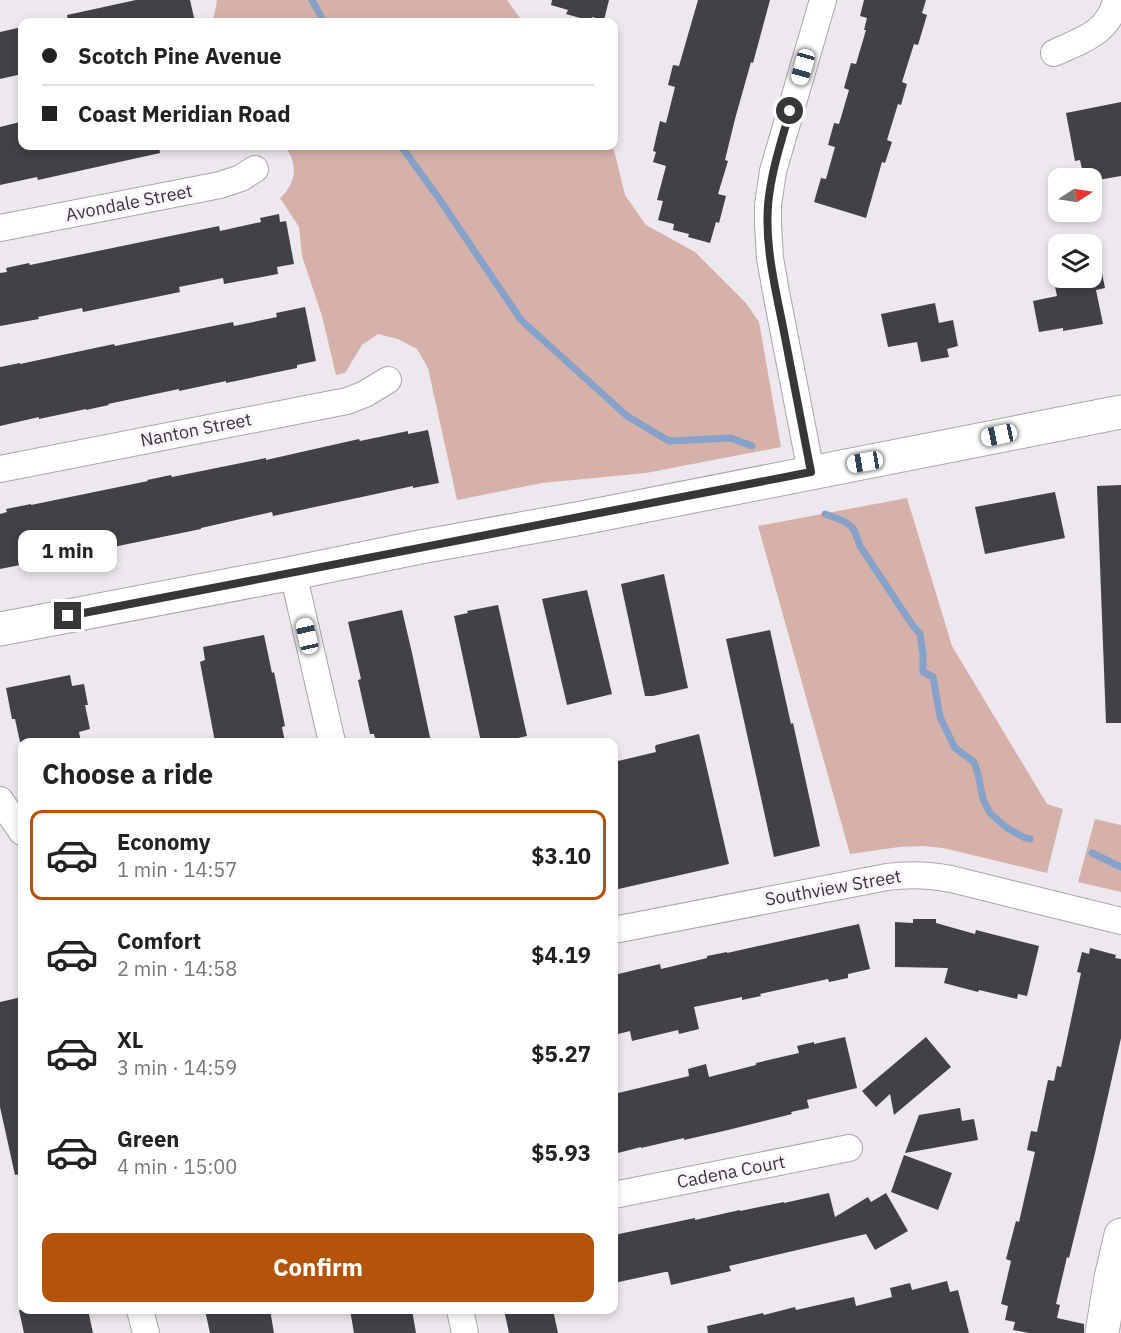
<!DOCTYPE html>
<meta charset="utf-8">
<style>
:root{--surface:#fff;--page:#f2f2f2;--text:#222;--muted:#767676;--line:#e0e0e0;--accent:#b45309}
body{margin:0;font-family:"IBM Plex Sans",sans-serif;background:var(--page);color:var(--text);height:100vh;display:flex;flex-direction:column;font-size:22px;white-space:nowrap}
*{box-sizing:border-box;margin:0}
p{font-size:20px;color:var(--muted)}
.icon{flex:none;width:33px;height:33px;fill:none;stroke:currentColor;stroke-width:2;stroke-linecap:round;stroke-linejoin:round}
.map{position:relative;flex:1;overflow:hidden}
.side{position:absolute;left:18px;top:738px;width:600px;height:576px;display:flex;flex-direction:column;background:var(--surface);border-radius:12px;box-shadow:0 3px 9px #0003}
.side>*{flex:none}
.guide{position:absolute;left:18px;top:18px;width:600px;height:132px;border-radius:12px;box-shadow:0 3px 9px #0003;display:grid;align-content:center;height:132px;padding:0 24px;background:var(--surface)}
.needle{width:39px;rotate:78deg}
.tools{position:absolute;left:1048px;top:168px;display:grid;gap:12px}
.tools a{display:grid;place-items:center;width:54px;height:54px;border-radius:12px;background:var(--surface);box-shadow:0 3px 9px #0003;font-size:30px}
.end{position:absolute;width:27px;height:27px;margin:-14px;border:8px solid #383638;background:#fff;box-shadow:0 0 0 3px #fff}
.from{border-radius:50%}
.bubble{position:absolute;height:42px;border-radius:12px;background:var(--surface);box-shadow:0 3px 9px #0003;font-size:20px;font-weight:700;line-height:42px;text-align:center}
.car{position:absolute;width:18px;height:36px;margin:-18px -9px;border-radius:8px;box-shadow:0 0 4px 2px #0007;background:linear-gradient(#fff 24%,#345 0 40%,#fff 0 76%,#345 0 86%,#fff 0)}
.guide b{display:flex;align-items:center;gap:21px;height:57px;font-size:22px}
.guide b+b{border-top:2px solid var(--line)}
.guide i{width:15px;height:15px;background:var(--text)}
ul{padding:0;list-style:none}
li{display:flex;align-items:center;gap:18px;height:90px;margin:0 12px 9px;padding:0 12px;border:3px solid transparent;border-radius:12px}
li div{flex:1}
li b{display:block;font-size:22px}
li em{font-style:normal;font-weight:700}
li.current{border-color:var(--accent)}
li>.icon{width:54px;height:54px;stroke-width:1.5}
h2{padding:0 24px;font-size:27px;line-height:72px}
.primary-button{display:flex;gap:12px;margin-top:auto;padding:12px 24px}
.primary-button a{flex:1;height:69px;border-radius:12px;background:var(--accent);color:#fff;font-size:24px;font-weight:700;line-height:69px;text-align:center}
.map>svg:first-child{display:block}
.green{fill:#d6b1aa}
.lines{fill:none;stroke-linecap:round;stroke-linejoin:round}
.stream{stroke:#87a2c9;stroke-width:7}
.building{fill:#424146}
.street-casing{stroke:#aaa5aa;stroke-width:28}
.secondary-casing{stroke:#aaa5aa;stroke-width:35}
.street{stroke:#fff;stroke-width:26}
.secondary{stroke:#fff;stroke-width:33}
.route{stroke:#383638;stroke-width:8}
.labels{text-anchor:middle;stroke-width:6;stroke-linejoin:round;paint-order:stroke}
.street-label{font-size:18px;fill:#383638;stroke:#faf5fa}
</style>
<div class="map">
<svg width="1121" height="1333" viewBox="0 0 1121 1333">
<rect width="100%" height="100%" fill="#ede8ed"/>
<g class="green">
<path d="M217,0H507L523,22H213Z"/>
<path d="M285,146H608L614,150L625,195L646,225L695,252L746,303L759,322L781,447L646,473L542,483L457,500L428,368L417,349L398,339L378,334L362,345L345,373L336,375L322,316L302,256L299,227L280,198C297,183 298,164 285,146Z"/>
<path d="M907,498L952,646L1047,804L1063,809L1047,873L943,848L923,846L899,847L850,854L758,526Z"/>
<path d="M1095,819L1121,825V892L1078,882Z"/>
</g>
<g class="lines">
<g class="stream">
<path d="M312,0L324,22"/>
<path d="M401,146L440,200L521,320L627,416L669,441L731,438L752,446"/>
<path d="M825,514C835,518 850,521 855,532C857,537 858,541 860,546L911,623L920,634L923,654V672L933,677L940,717L955,748L974,762L978,774L983,799L990,813L1007,828L1025,838L1030,839"/>
<path d="M1092,853L1121,867"/>
</g>
</g>
<g class="building">
<path d="M136,0H190L195,22H68L67,15Z"/>
<path d="M552,0H609L604,20L592,17L591,21L566,14L568,10L551,5Z"/>
<path d="M698,0H770L753,63L751,62L735,119L725,160L728,161L718,194L726,196L719,223L716,222L710,243L688,237L689,234L673,230L674,224L658,220L663,201L657,200L666,166L653,162L656,152L653,151L660,121L666,123L675,87L668,85L673,65L679,66Z"/>
<path d="M864,0H926L922,13L927,15L918,45L914,44L902,82L907,84L901,105L898,104L887,140L892,142L885,163L882,162L866,218L814,202L821,178L826,179L835,147L828,145L834,123L839,124L849,90L844,88L851,63L856,64L866,30H864L867,18L860,16Z"/>
<path d="M22,27V74L0,79V32Z"/>
<path d="M1121,102V176L1092,181V178H1084L1080,160L1075,161L1066,113Z"/>
<path d="M20,122L22,135V146H159L160,153L38,180L37,177L0,185V127Z"/>
<path d="M279,214L280,222L286,221L294,264L277,267L278,274L224,284L223,278L179,287L180,292L156,297L83,312L82,308L38,317L39,319L0,326V273L7,272L6,268L29,263L30,265L219,226L220,231L261,222L260,218Z"/>
<path d="M1099,258L1105,288L1096,290L1103,324L1063,331V328L1039,332L1033,301L1057,296L1051,268L1059,266V278H1092V260Z"/>
<path d="M935,303L939,323L953,320L958,346L947,349L949,357L921,362L917,342L888,347L881,314Z"/>
<path d="M305,307L316,361L297,365V368L226,383V381L179,391V389L108,404L109,405L86,410V409L39,419V417L0,426V367L20,363V364L114,344L115,346L233,322L234,326L277,317L276,313Z"/>
<path d="M428,430L439,483L413,488V486L273,516L272,512L201,528V529L84,553L83,548L39,557L40,561L0,569V514L7,512L6,509L31,504V505L148,481L147,480L171,475L172,477L266,458V460L359,439L360,441L408,431V434Z"/>
<path d="M1121,485V723H1106L1097,486Z"/>
<path d="M1055,492L1065,538L985,554L975,507Z"/>
<path d="M664,574L688,688L653,696H645L621,584Z"/>
<path d="M587,590L612,694L567,705L542,599Z"/>
<path d="M498,605L527,736L509,740L510,742H481L454,616L468,613L467,611Z"/>
<path d="M402,610L412,653L431,742H376L374,734H370L358,680L361,679L348,622Z"/>
<path d="M770,630L791,724L793,723L820,846L774,857L726,639Z"/>
<path d="M264,635L272,673L274,672L285,726L282,727L285,742H215L200,662L205,660L203,647Z"/>
<path d="M70,675L72,686L84,684L88,705H85L90,729L79,732L81,742H20L15,719H12L6,688Z"/>
<path d="M699,734L729,864L614,890V762L656,752L655,747L656,745Z"/>
<path d="M913,919H936V923L975,934L976,930L1039,946L1027,996L1018,994L1017,999L979,990L978,992L944,983L948,968L895,967V922L913,923Z"/>
<path d="M859,924L870,969L848,974V978L829,982L828,979L760,994L761,996L742,1000V997L694,1007L699,1029L679,1034L678,1030L632,1041L630,1031L614,1035V975L660,964L661,969L707,958V956L727,952V953Z"/>
<path d="M1090,948L1116,955L1115,958L1121,959V1038L1095,1153L1069,1258L1067,1257L1056,1304L1060,1305L1057,1318L1084,1324V1333H1029L1013,1330L1015,1322L1005,1320L1008,1306L1001,1304L1011,1261L1006,1259L1016,1221L1019,1222L1035,1152L1027,1150L1031,1131L1037,1132L1048,1080L1054,1081L1057,1066L1061,1067L1081,973L1077,972L1082,952L1089,954Z"/>
<path d="M22,997V1174L15,1175L0,1107V1002Z"/>
<path d="M845,1037L857,1088L807,1100L809,1108L791,1112L792,1114L728,1130L684,1140V1138L641,1148V1147L614,1154V1094L689,1076L688,1069L706,1064L709,1077L756,1065V1063L799,1053L797,1046L814,1042V1044Z"/>
<path d="M926,1037L951,1067L894,1115L890,1094L876,1107L862,1091Z"/>
<path d="M960,1108L962,1121L974,1119L978,1140L905,1153L919,1115Z"/>
<path d="M904,1155L952,1173L938,1210L891,1192Z"/>
<path d="M829,1193L835,1217L868,1197L871,1202L886,1193L908,1231L875,1250L866,1234L729,1266L731,1271L671,1285L668,1272H665L614,1283V1235L695,1218V1220L740,1210V1211L784,1202V1203Z"/>
<path d="M947,1281L950,1292L958,1290L969,1333H708L707,1326L763,1313L764,1315L795,1307L796,1310L854,1297L856,1306L892,1297L890,1288L910,1283L912,1290Z"/>
<path d="M19,1310H88L93,1333H24Z"/>
<path d="M205,1310H270L274,1333H210Z"/>
<path d="M350,1310H412L416,1333H354Z"/>
<path d="M504,1310H553L558,1333H509Z"/>
</g>
<g class="lines">
<defs>
<g id="street">
<path d="M1054,53C1082,40 1109,33 1116,0"/>
<path d="M0,228L220,185L241,178L255,169"/>
<path d="M0,469L347,401L365,394L388,380"/>
<path d="M811,472L776,292L770,258L768,224V205L773,171L823,0"/>
<path d="M293,573L332,742"/>
<path d="M0,800L22,832"/>
<path d="M614,930L887,877C909,874 930,875 951,879L1121,921"/>
<path d="M614,1195L849,1148"/>
<path d="M140,1310L146,1333"/>
<path d="M460,1310L465,1333"/>
</g>
<g id="secondary">
<path d="M0,629L293,573L420,547L582,518L1121,412"/>
<path d="M1102,1333L1111,1278L1121,1235"/>
</g>
</defs>
<use href="#street" class="street-casing"/>
<use href="#secondary" class="secondary-casing"/>
<use href="#street" class="street"/>
<use href="#secondary" class="secondary"/>
</g>
<g class="lines">
<path class="route" d="M68,616C315,569 563,521 811,472C802,423 792,375 783,327C775,287 765,246 768,205C771,172 781,142 790,111"/>
</g>
<g class="labels">
<g class="street-label">
<text transform="translate(129 203) rotate(-11)" y="6">Avondale Street</text>
<text transform="translate(196 430) rotate(-11)" y="6">Nanton Street</text>
<text transform="translate(833 888) rotate(-10)" y="6">Southview Street</text>
<text transform="translate(731 1172) rotate(-11)" y="6">Cadena Court</text>
</g>
</g>
</svg>
<div class="tools">
<a><svg class="needle" viewBox="-14 -14 28 28"><path d="M0-13l5 13h-10z" fill="#e53935"/><path d="M0 13l5-13h-10z" fill="#767676"/></svg></a>
<a><svg class="icon" aria-label="layers" viewBox="0 0 24 24"><path d="M12 4l9 5-9 5-9-5zM3 14l9 5 9-5"/></svg></a>
</div>
<i class="end from" style="left:790px;top:111px"></i>
<i class="end" style="left:68px;top:616px"></i>
<div class="bubble" style="left:18px;top:530px;width:99px">1 min</div>
<i class="car" style="left:803px;top:67px;rotate:196deg"></i>
<i class="car" style="left:999px;top:435px;rotate:258deg"></i>
<i class="car" style="left:865px;top:462px;rotate:260deg"></i>
<i class="car" style="left:307px;top:636px;rotate:347deg"></i>
<div class="guide">
<b><i class="from"></i>Scotch Pine Avenue</b>
<b><i></i>Coast Meridian Road</b>
</div>
<section class="side">
<h2>Choose a ride</h2>
<ul>
<li class="current"><svg class="icon" aria-label="car" viewBox="0 0 24 24"><path d="M5 17H2v-5l4-1 3-4h7l3 4 3 1v5h-3M9 17h6M6 11h13"/><circle cx="7" cy="17" r="2"/><circle cx="17" cy="17" r="2"/></svg><div><b>Economy</b><p>1 min · 14:57</p></div><em>$3.10</em></li>
<li><svg class="icon" aria-label="car" viewBox="0 0 24 24"><path d="M5 17H2v-5l4-1 3-4h7l3 4 3 1v5h-3M9 17h6M6 11h13"/><circle cx="7" cy="17" r="2"/><circle cx="17" cy="17" r="2"/></svg><div><b>Comfort</b><p>2 min · 14:58</p></div><em>$4.19</em></li>
<li><svg class="icon" aria-label="car" viewBox="0 0 24 24"><path d="M5 17H2v-5l4-1 3-4h7l3 4 3 1v5h-3M9 17h6M6 11h13"/><circle cx="7" cy="17" r="2"/><circle cx="17" cy="17" r="2"/></svg><div><b>XL</b><p>3 min · 14:59</p></div><em>$5.27</em></li>
<li><svg class="icon" aria-label="car" viewBox="0 0 24 24"><path d="M5 17H2v-5l4-1 3-4h7l3 4 3 1v5h-3M9 17h6M6 11h13"/><circle cx="7" cy="17" r="2"/><circle cx="17" cy="17" r="2"/></svg><div><b>Green</b><p>4 min · 15:00</p></div><em>$5.93</em></li>
</ul>
<div class="primary-button"><a>Confirm</a></div>
</section>
</div>
